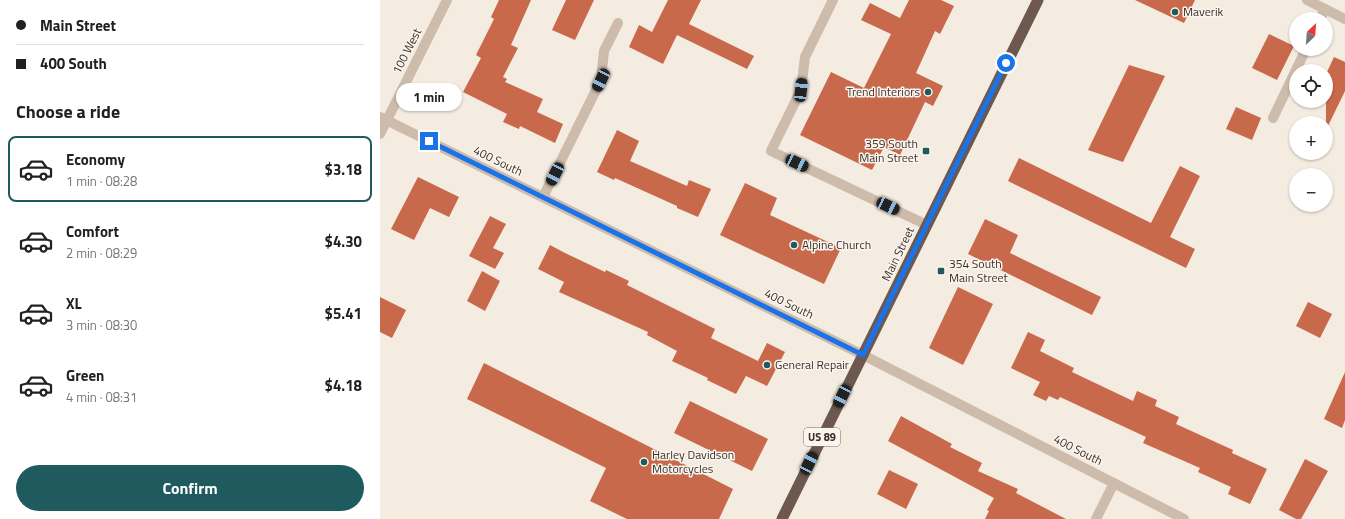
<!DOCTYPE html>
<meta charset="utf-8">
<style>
:root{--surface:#fff;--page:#f2f2f2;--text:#202124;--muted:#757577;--line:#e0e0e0;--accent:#1f5a5e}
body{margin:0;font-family:"Titillium Web",sans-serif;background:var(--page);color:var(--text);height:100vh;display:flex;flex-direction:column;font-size:15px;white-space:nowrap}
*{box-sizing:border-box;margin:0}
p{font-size:13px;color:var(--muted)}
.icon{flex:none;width:22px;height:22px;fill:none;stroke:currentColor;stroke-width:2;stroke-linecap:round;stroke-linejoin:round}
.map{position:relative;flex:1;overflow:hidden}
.side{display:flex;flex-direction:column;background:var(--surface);width:380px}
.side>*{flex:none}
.banner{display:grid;align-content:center;height:88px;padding:0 16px;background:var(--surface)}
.needle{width:26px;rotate:25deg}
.buttons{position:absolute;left:909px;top:12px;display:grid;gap:8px}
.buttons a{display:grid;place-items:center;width:44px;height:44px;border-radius:50%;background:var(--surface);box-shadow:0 1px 3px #0004;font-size:20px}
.end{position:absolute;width:18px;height:18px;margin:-9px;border:5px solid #1a73e8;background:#fff;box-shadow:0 0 0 2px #fff}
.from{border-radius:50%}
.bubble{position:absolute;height:28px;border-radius:14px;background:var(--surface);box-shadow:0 1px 3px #0004;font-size:13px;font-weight:700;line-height:28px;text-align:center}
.car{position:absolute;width:12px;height:24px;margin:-12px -6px;border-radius:5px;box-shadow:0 0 3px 1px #0007;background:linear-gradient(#222 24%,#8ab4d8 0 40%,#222 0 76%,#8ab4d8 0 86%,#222 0)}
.banner b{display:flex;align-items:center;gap:14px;height:38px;font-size:15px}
.banner b+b{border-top:1px solid var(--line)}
.banner i{width:10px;height:10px;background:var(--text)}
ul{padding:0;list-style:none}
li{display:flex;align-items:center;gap:12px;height:66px;margin:0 8px 6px;padding:0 8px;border:2px solid transparent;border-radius:8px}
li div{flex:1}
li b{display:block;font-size:15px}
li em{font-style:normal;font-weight:700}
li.selected{border-color:var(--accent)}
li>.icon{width:36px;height:36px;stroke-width:1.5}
h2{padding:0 16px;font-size:18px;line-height:48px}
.action{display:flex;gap:8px;margin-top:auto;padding:8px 16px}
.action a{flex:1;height:46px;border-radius:24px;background:var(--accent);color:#fff;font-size:16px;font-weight:700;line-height:46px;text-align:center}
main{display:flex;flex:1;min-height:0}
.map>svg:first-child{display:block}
.building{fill:#c8694b}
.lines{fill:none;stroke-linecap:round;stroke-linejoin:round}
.service{stroke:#cdbbac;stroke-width:10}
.minor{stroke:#cdbbac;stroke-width:10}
.tertiary{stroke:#cdbbac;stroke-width:10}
.trunk{stroke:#6c584f;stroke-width:11}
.route{stroke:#1a73e8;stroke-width:5}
.poi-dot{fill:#1f5a5e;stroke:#fbf5ee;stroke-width:1.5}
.labels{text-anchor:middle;stroke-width:3;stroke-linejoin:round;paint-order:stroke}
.shield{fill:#fbf5ee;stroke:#756b66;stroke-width:1}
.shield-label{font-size:11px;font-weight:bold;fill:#3b302b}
.poi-label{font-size:12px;fill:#3b302b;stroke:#fbf5ee;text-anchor:start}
.street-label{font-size:12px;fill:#3b302b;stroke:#fbf5ee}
</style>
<main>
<section class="side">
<div class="banner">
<b><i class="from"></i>Main Street</b>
<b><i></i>400 South</b>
</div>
<h2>Choose a ride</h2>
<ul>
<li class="selected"><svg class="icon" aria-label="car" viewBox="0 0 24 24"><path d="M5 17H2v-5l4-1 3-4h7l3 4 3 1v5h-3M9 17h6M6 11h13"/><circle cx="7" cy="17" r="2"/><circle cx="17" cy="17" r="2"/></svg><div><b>Economy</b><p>1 min · 08:28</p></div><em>$3.18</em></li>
<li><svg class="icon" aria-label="car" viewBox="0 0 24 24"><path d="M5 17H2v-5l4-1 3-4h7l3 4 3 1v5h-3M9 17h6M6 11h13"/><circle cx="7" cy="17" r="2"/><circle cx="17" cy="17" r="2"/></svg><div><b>Comfort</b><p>2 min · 08:29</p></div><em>$4.30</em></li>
<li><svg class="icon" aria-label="car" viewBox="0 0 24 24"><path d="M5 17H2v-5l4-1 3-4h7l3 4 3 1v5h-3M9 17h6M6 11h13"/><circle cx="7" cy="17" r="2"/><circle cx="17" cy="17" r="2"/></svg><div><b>XL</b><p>3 min · 08:30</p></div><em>$5.41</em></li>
<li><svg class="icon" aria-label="car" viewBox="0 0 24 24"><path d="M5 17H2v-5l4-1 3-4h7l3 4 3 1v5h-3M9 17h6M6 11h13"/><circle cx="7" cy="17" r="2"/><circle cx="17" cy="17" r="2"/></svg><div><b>Green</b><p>4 min · 08:31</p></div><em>$4.18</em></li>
</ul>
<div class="action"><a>Confirm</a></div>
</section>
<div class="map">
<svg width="965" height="519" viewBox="0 0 965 519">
<rect width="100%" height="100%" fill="#f4ebe1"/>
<g class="building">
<path d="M119,0H151L131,45L138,48L123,77L127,79L125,82L163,99L157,112L183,124L175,143L140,126L139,129L123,122L127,114L83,92L101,58L96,55L114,19L111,17Z"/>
<path d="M186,0H214L195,40L172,30Z"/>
<path d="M288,0H321L309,24L374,56L367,69L297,35L283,64L249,47L259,25L272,32Z"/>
<path d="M529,0H561L574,6L560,34L555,31L536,73L563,86L553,106L545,102L520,155L504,147L492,170L420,135L451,72L484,88L511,34L481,20L490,3L520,18Z"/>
<path d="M755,0H815L804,23Z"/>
<path d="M889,34L914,46L897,80L872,68Z"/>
<path d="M954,57L965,62V91L946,130V74Z"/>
<path d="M749,65L785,76L743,162L708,150Z"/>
<path d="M856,107L881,118L872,140L846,129Z"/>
<path d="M237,130L259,141L250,161L307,186L309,180L331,189L318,217L297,208V206L235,178L234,180L217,172Z"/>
<path d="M639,158L771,223L800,166L820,176L790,237L815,249L806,268L628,181Z"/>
<path d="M38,177L79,197L69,217L50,208L34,240L11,229Z"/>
<path d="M365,183L397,198L390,215L461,248L444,284L340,235Z"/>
<path d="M110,216L126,224L113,248L124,253L115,269L89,256Z"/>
<path d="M605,219L638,235L630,253L721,297L712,315L588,254Z"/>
<path d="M170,245L185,253L225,272L226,270L249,281L247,285L335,329L331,338L378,361L387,343L405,352L387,386L366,376L356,394L327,380L328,378L292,361L297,351L267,335L268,332L179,292L184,282L158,269Z"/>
<path d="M102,271L120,281L105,311L87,301Z"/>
<path d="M578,287L613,304L583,365L549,348Z"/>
<path d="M0,297L26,310L12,338L0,332Z"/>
<path d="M928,302L952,314L940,338L916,326Z"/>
<path d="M648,332L665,340L660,351L694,368L692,372L753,401L757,391L777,400L775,406L799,417L796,424L853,450L852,453L887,469L870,504L848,494L851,487L818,472L820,468L763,443L766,437L680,397L678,400L669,396L666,401L653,395L660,382L631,368Z"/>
<path d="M104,363L353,489L339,519H247L210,501L226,468L87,399Z"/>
<path d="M965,372V420L962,428L944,419Z"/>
<path d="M310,401L388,439L372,471L294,433Z"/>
<path d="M521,416L572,444L570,447L602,463L598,471L638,489L636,493L686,519H605L609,511L607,510L614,498L508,441Z"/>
<path d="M925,459L948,471L921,519H916L899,510Z"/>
<path d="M509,470L538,484L526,509L497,494Z"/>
</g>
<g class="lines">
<g class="service">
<path d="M453,0L425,57L421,90L391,151L547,225"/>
<path d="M940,19L945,9"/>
<path d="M893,118L926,49"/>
<path d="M163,197L221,80L224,51L238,23"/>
<path d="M716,519L734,483"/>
</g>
<path class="minor" d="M0,117L483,355L804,519"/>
<g class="tertiary">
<path d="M927,0L965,19"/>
<path d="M0,134L67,0"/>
</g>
<path class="trunk" d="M402,519L658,0"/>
</g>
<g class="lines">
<path class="route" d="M49,141L483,355L626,63"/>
</g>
<g class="poi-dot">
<circle cx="795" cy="12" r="4"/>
<circle cx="548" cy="92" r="4"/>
<rect x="542" y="147" width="8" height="8" rx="2"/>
<circle cx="414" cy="245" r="4"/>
<rect x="557" y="267" width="8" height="8" rx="2"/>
<circle cx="387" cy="365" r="4"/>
<circle cx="264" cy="462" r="4"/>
</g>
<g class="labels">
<rect class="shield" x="424" y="428" width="36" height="18" rx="3"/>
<g class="shield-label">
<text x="442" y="441">US 89</text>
</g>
<g class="poi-label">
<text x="803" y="16">Maverik</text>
<text x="540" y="96" text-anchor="end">Trend Interiors</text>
<text x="538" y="148" text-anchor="end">359 South<tspan x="538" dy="14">Main Street</tspan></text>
<text x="422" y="249">Alpine Church</text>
<text x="569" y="268">354 South<tspan x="569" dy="14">Main Street</tspan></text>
<text x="395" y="369">General Repair</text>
<text x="272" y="459">Harley Davidson<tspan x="272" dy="14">Motorcycles</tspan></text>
</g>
<g class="street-label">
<text transform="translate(27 51) rotate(-63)" y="4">100 West</text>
<text transform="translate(118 161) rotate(26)" y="4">400 South</text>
<text transform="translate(518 254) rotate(-64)" y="4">Main Street</text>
<text transform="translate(409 304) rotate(26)" y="4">400 South</text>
<text transform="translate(698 450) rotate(27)" y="4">400 South</text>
</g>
</g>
</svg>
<div class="buttons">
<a><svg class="needle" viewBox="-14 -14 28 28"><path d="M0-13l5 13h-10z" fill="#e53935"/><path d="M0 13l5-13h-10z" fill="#757577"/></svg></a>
<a><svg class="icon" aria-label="locate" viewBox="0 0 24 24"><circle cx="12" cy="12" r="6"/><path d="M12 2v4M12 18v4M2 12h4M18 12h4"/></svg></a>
<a>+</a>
<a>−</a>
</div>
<i class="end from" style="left:626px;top:63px"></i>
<i class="end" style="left:49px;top:141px"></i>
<div class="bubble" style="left:16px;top:83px;width:66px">1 min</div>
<i class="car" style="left:221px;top:80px;rotate:206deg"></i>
<i class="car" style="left:421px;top:90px;rotate:6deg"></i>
<i class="car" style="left:417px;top:163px;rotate:115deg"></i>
<i class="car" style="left:175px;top:174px;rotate:207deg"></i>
<i class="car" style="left:508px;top:206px;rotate:115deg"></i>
<i class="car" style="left:462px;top:396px;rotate:206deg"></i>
<i class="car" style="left:429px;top:463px;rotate:26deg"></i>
</div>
</main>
